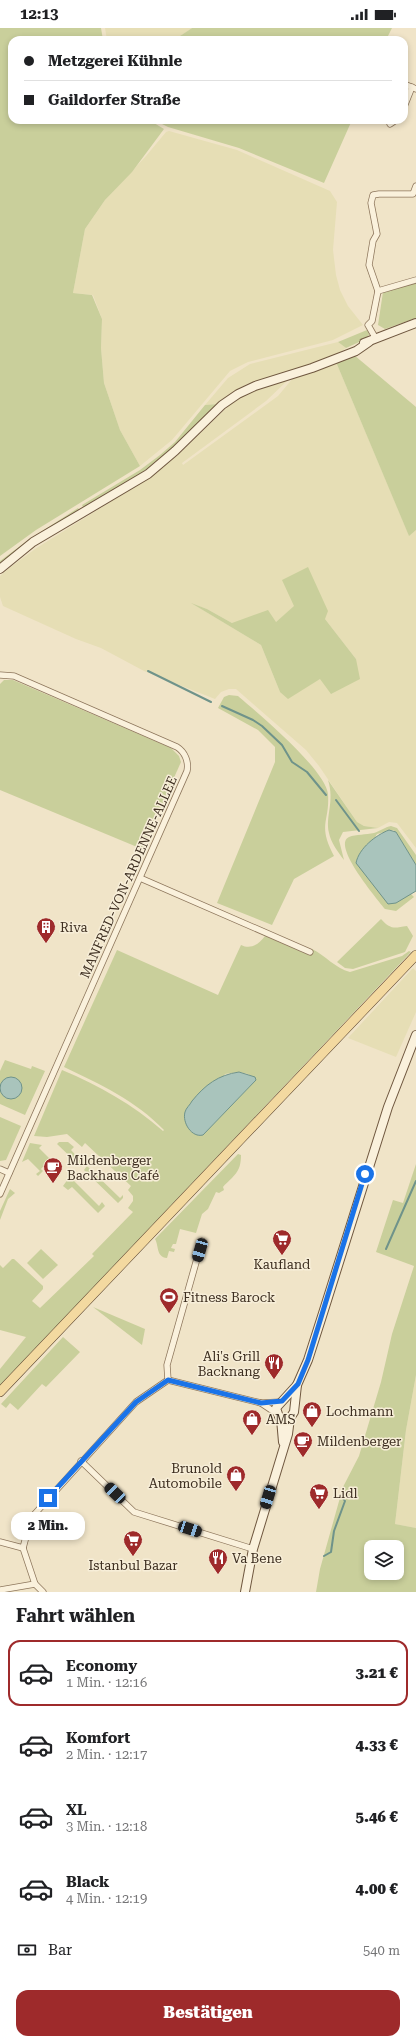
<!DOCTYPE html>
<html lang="de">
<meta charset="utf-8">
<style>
:root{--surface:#fff;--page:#f2f2f2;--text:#202124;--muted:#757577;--line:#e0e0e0;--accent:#9e2a2b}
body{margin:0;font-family:"Roboto Serif",serif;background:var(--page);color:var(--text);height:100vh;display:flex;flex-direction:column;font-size:15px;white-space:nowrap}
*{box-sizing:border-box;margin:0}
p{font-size:13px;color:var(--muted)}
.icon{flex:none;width:22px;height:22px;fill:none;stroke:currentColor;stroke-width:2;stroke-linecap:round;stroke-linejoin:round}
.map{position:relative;height:1564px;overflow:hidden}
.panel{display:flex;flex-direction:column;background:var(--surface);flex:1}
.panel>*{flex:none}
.hud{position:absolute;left:8px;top:8px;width:400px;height:88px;border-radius:12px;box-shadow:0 2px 6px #0003;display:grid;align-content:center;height:88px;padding:0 16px;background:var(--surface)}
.fabs{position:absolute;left:364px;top:1512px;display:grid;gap:8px}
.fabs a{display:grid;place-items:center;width:40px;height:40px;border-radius:8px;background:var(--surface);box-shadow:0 2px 6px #0003;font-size:20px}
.end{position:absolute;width:18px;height:18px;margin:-9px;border:5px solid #1a73e8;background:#fff;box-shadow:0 0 0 2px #fff}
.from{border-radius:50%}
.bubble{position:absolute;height:28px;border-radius:12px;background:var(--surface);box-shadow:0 2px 6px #0003;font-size:13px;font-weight:800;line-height:28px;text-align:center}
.car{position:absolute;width:12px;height:24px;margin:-12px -6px;border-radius:5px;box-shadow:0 0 3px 1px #0007;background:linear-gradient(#222 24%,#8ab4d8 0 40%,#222 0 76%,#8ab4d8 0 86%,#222 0)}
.hud b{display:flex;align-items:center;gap:14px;height:38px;font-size:15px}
.hud b+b{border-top:1px solid var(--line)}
.hud i{width:10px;height:10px;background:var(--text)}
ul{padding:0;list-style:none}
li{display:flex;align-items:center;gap:12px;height:66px;margin:0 8px 6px;padding:0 8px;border:2px solid transparent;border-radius:12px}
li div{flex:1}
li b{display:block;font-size:15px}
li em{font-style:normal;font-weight:800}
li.selected{border-color:var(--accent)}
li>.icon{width:36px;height:36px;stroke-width:1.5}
h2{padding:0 16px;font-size:18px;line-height:48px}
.pay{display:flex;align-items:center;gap:10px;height:44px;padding:0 16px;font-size:15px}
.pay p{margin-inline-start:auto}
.button{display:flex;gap:8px;margin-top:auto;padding:8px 16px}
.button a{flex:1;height:46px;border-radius:12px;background:var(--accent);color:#fff;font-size:16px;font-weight:800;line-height:46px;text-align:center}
.status{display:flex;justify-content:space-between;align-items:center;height:28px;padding:0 20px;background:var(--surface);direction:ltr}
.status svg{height:11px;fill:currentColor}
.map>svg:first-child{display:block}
.farmland{fill:#e6deb5;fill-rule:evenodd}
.green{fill:#c9cf9b;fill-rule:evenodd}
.water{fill:#a9c4bc;stroke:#6f938a}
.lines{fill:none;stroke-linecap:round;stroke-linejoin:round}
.stream{stroke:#6f938a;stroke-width:2}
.street-casing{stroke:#8d765c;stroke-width:7}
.secondary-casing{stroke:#6f573f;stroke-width:10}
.primary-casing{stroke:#5b4430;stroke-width:10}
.street{stroke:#faf1dc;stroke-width:5.5}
.secondary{stroke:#faf1dc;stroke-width:8}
.primary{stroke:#f3d9a0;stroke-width:9}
.route{stroke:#1a73e8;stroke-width:5}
.labels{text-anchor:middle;stroke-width:3;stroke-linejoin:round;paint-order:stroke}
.street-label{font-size:13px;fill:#3d2e20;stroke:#f7eed8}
.poi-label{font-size:13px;fill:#3d2e20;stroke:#f7eed8;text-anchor:start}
</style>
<div class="status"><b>12:13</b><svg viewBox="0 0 49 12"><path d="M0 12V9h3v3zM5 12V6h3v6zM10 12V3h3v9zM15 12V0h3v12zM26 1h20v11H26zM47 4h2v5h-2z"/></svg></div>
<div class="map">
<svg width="416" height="1564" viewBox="0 0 416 1564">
<rect width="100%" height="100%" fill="#f0e4c8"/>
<g class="farmland">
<path d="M105,0H192L174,12H107Z"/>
<path d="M169,103L237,122L330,163L337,174L333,222L336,247L340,262L348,278L363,297L333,312L248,334L230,343L172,412L140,438L120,402L104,355L101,320L102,291L93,267L73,265L85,201L105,172L146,128L166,104Z"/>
<path d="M338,314L346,320L339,325L311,338L247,356L231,365L218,376L205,377L228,350L250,336Z"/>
<path d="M336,334L409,507L416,502V820L397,795L389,794L378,800L364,798L357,794L319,738L306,722L236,661H229L221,664L215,671L144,643L101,620L76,611L3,578L0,569V548L8,541L35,521L139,456L178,427L239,368L249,363L288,352L266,373L182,435L183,437L278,368L293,350ZM193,576L207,581L232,595L276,594L295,578L325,591L356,631L320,651L280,664L261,617Z"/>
<path d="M413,940L416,943V984L396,1029L348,1010Z"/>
<path d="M416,1347V1500L395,1496L406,1402Z"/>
</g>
<g class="green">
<path d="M0,0H101L103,12H12V92H149L164,101L132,144L105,172L85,201L73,265L92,267L102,291L101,320L104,355L120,402L140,438L36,502L0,528Z"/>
<path d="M192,0H392L386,12H174Z"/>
<path d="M154,92H352L324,155L239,120L168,99Z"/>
<path d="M416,254V290L385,301L378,297L383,264Z"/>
<path d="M367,302L370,305L366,311L346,320L338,314Z"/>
<path d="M354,327L416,379V502L409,508L336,334Z"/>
<path d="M218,376L157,436L84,481L82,477L140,442L160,427L175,414L205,377Z"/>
<path d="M78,480L80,483L0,538V533L27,513Z"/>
<path d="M308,539L328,583L325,591L356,631L360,651L331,666L320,651L288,671L280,664L261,617L191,575L207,581L232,595L268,582L276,594L294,578L282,552Z"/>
<path d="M4,652H13L171,720L179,728L181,734L142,821L0,762V656Z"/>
<path d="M229,667L238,668C258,685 325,741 328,766C330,794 317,796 334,828L294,851L272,897L217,875L275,734V719L258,702L218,680L224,669Z"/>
<path d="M328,752L357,794L364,798L378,800L343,804L339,812L344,832C338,824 331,815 329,805C325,788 335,774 328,752Z"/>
<path d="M391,798L397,800L416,827V837L396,804L393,802L377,806L373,813L367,817L357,831L396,875L410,865L414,869L396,883L385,881C378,872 331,817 349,809C356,806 366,807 374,805C380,803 385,799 391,798Z"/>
<path d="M381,891C391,902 394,900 407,898L413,908L405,924L353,941L345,940L337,934Z"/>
<path d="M265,908L309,927L312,921C326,928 335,940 350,944L402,928L409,923L411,924L0,1358V1341L26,1309L0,1302V1237L3,1240L12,1231H14L43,1258V1261L32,1273L40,1280L94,1228L92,1226L133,1184L128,1180L133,1173V1168L128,1162L131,1158L85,1115L82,1119L67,1106L47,1109L34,1108L62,1042C100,1058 132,1076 163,1103L164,1102C136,1073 100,1056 64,1039L117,922L218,967L241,917C251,922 259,916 265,908ZM239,1044L248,1046L256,1052L203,1107L198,1108L225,1046Z"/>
<path d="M5,1032L31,1041L32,1038L45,1043L25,1087L0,1076V1043Z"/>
<path d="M0,1089L21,1098L6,1132L0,1133Z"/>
<path d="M59,1114H68L74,1119L71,1122L84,1136L81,1139L57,1116Z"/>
<path d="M30,1115L42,1117L39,1120L50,1131L41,1141L43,1143L38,1148L36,1146L40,1143L28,1131L22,1134Z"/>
<path d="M238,1126L241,1127C241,1145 234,1147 223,1159L224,1162L219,1165L216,1164L208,1181L202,1186L196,1205L180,1201L176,1216H173L171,1220L175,1221L174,1224L169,1223L167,1230C156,1229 159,1218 155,1211Z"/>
<path d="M416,1136V1347L406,1402L395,1496L416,1500V1564H316L320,1541L343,1459L359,1428L381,1354L392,1306L414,1238L376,1224L393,1172L403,1175ZM371,1519H397V1545H371Z"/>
<path d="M87,1138L120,1170L123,1167V1170L118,1175L84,1142Z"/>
<path d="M68,1141L74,1147L71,1150L99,1178L102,1174L105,1178L98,1185L72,1159L68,1162L63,1158L71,1147L67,1143Z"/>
<path d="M10,1161L15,1165L8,1171L0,1192V1183Z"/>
<path d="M41,1221L58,1237L43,1251L27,1235Z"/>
<path d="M93,1279L145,1301L142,1317Z"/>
<path d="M63,1309L80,1324L46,1359L42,1356L18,1382L10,1375L6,1380L1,1376Z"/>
</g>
<g class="water">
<path d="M389,802L396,804L416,837V863L396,875L388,876L356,835C359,820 376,807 389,802Z"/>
<path d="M239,1044L255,1049L256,1052L203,1107C192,1110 182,1095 185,1084C186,1080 190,1077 192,1073C205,1057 218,1047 239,1044Z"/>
<circle cx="11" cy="1060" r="11"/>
</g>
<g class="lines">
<g class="stream">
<path d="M148,643L211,674"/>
<path d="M222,678L253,692L262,698L282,717L292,734L307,744L326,767"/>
<path d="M336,772L359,803"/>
<path d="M386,1221L416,1153"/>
<path d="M324,1528L331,1524L334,1503L345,1473L342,1469"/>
</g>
<defs>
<g id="street">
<path d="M404,56L416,61"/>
<path d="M404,79L412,59"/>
<path d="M390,96L396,92"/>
<path d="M378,263L416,252"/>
<path d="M376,311L368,297L372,293L378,263L369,237L373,213L377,206L371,175L373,167L379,166H413L416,158"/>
<path d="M0,647L14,648L177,719C185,724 189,734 187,743L0,1166"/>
<path d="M140,850L310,924"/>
<path d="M0,1141L9,1145"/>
<path d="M168,1352L167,1337L202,1213"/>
<path d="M261,1375L276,1385"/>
<path d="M81,1433L134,1484L253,1521"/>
<path d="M0,1514L23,1520"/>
<path d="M0,1562L35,1556"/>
<path d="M43,1564L35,1556L23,1520L31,1490L136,1374L168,1352L261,1375L280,1374"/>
</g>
<g id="secondary">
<path d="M364,315L416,295"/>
<path d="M0,541L33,514L148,446L175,423L222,377L238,366L255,358L312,340L356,323L369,314"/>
<path d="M290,1390L285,1392L279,1389L276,1380L297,1357"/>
<path d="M281,1391L283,1414"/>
<path d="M245,1564L253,1521L288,1406L290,1390L294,1384L297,1357L308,1332L324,1282L388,1079L416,1007"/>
</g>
<path id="primary" d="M0,1364L416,927"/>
</defs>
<use href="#street" class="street-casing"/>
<use href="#secondary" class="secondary-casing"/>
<use href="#primary" class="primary-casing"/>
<use href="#street" class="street"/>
<use href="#secondary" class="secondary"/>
<use href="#primary" class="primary"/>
</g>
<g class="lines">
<path class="route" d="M48,1470L136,1374L168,1352L261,1375L282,1373L298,1356L308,1332L365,1146"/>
</g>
<defs>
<symbol id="building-pin" viewBox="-11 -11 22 30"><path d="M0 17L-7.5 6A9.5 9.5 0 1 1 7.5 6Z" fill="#9e2a2b" stroke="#f7eed8"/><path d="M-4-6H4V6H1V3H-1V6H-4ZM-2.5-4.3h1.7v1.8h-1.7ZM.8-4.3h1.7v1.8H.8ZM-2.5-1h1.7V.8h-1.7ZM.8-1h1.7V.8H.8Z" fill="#fff"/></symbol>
<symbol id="cafe-pin" viewBox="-11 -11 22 30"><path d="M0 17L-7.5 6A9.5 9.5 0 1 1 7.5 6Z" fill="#9e2a2b" stroke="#f7eed8"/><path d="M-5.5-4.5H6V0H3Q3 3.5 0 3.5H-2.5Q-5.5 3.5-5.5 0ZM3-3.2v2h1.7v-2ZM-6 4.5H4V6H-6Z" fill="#fff"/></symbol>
<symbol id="supermarket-pin" viewBox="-11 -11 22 30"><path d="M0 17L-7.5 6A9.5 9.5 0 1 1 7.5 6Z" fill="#9e2a2b" stroke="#f7eed8"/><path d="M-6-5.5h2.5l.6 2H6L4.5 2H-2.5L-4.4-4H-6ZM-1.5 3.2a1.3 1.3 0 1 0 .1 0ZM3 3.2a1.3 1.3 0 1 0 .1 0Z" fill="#fff"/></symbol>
<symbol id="stadium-pin" viewBox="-11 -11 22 30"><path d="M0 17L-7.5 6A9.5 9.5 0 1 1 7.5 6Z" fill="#9e2a2b" stroke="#f7eed8"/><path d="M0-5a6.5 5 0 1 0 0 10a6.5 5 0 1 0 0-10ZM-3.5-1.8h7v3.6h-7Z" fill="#fff"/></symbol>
<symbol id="restaurant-pin" viewBox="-11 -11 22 30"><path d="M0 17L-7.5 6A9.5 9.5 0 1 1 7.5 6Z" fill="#9e2a2b" stroke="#f7eed8"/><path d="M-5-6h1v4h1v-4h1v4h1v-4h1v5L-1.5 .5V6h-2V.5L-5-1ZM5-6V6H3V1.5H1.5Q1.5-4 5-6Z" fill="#fff"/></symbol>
<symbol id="shop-pin" viewBox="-11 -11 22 30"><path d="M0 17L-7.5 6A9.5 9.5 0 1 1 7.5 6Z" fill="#9e2a2b" stroke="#f7eed8"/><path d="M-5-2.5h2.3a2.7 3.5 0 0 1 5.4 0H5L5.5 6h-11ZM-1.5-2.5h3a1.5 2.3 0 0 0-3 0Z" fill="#fff"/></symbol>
</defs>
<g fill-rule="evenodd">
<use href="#building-pin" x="35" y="888" width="22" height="30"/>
<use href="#cafe-pin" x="42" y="1128" width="22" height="30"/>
<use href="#supermarket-pin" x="271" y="1200" width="22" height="30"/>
<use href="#stadium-pin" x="158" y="1258" width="22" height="30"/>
<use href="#restaurant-pin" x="263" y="1324" width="22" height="30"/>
<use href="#shop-pin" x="301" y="1372" width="22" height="30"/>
<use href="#shop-pin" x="241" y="1380" width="22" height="30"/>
<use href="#cafe-pin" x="292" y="1402" width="22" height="30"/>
<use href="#shop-pin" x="225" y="1436" width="22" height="30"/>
<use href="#supermarket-pin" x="308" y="1454" width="22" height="30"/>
<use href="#supermarket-pin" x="122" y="1501" width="22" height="30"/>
<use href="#restaurant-pin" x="207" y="1519" width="22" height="30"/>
</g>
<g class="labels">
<g class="street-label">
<text transform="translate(128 849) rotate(-66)" y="5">MANFRED-VON-ARDENNE-ALLEE</text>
</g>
<g class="poi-label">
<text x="60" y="904">Riva</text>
<text x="67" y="1137">Mildenberger<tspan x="67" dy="15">Backhaus Café</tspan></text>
<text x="282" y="1241" text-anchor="middle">Kaufland</text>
<text x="183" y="1274">Fitness Barock</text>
<text x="260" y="1333" text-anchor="end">Ali's Grill<tspan x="260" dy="15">Backnang</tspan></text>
<text x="326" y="1388">Lochmann</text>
<text x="266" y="1396">AMS</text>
<text x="317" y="1418">Mildenberger</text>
<text x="222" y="1445" text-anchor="end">Brunold<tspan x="222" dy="15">Automobile</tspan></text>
<text x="333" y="1470">Lidl</text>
<text x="232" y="1535">Va Bene</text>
<text x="133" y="1542" text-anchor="middle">Istanbul Bazar</text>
</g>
</g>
</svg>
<div class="fabs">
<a><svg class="icon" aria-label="layers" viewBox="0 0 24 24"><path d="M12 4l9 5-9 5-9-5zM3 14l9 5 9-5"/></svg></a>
</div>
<i class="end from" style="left:365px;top:1146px"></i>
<i class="end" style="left:48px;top:1470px"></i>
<div class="bubble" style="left:11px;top:1484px;width:74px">2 Min.</div>
<i class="car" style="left:200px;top:1222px;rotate:196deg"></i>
<i class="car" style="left:115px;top:1465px;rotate:314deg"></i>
<i class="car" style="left:268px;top:1469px;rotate:197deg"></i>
<i class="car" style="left:190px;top:1501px;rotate:108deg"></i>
<div class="hud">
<b><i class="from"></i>Metzgerei Kühnle</b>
<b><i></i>Gaildorfer Straße</b>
</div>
</div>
<section class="panel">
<h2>Fahrt wählen</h2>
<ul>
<li class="selected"><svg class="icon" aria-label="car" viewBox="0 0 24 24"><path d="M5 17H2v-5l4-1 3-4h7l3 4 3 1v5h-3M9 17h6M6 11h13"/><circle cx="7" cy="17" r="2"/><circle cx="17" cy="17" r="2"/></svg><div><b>Economy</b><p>1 Min. · 12:16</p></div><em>3.21 €</em></li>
<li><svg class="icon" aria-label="car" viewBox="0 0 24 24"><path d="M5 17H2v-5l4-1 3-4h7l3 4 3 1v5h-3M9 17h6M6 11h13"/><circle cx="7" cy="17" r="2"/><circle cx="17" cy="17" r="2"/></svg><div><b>Komfort</b><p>2 Min. · 12:17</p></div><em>4.33 €</em></li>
<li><svg class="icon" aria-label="car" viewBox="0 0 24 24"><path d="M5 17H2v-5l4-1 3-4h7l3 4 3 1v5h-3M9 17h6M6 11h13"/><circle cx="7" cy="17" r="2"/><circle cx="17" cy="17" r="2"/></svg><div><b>XL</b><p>3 Min. · 12:18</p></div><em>5.46 €</em></li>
<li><svg class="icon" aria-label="car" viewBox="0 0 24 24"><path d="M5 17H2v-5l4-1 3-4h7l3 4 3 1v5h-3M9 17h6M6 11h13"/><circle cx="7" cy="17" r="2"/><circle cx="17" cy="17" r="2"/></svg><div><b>Black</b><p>4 Min. · 12:19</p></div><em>4.00 €</em></li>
</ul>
<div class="pay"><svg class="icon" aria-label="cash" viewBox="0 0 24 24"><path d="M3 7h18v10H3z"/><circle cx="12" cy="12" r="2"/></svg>Bar<p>540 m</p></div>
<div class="button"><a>Bestätigen</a></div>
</section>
